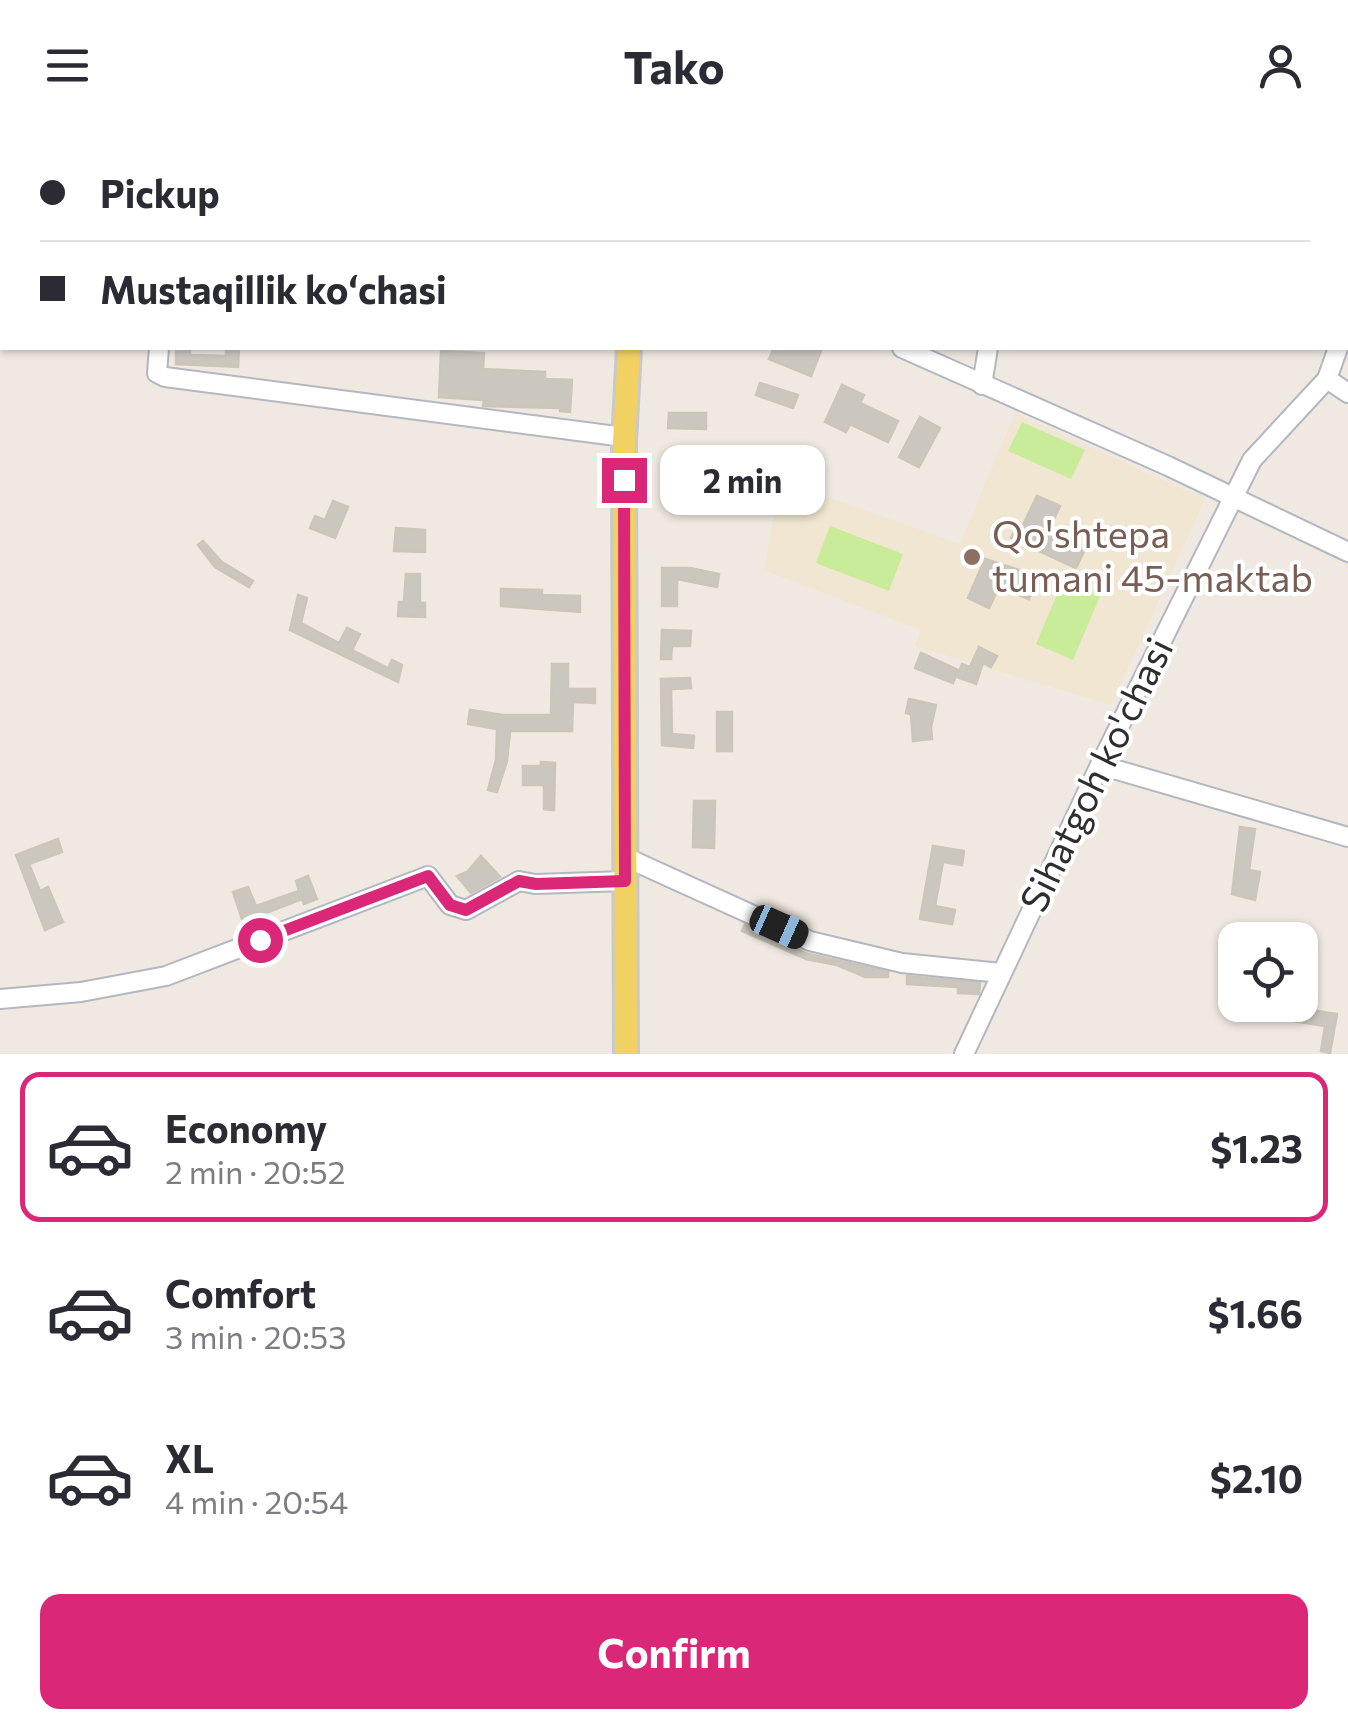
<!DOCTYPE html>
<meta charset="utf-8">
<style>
:root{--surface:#fff;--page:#f7f7f7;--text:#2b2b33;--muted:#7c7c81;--line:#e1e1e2;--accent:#db2777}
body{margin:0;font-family:Commissioner,sans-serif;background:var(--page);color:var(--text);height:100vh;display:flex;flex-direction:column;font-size:38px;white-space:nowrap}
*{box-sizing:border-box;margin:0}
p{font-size:32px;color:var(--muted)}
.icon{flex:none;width:55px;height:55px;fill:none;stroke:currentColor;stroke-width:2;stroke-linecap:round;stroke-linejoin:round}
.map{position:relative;height:924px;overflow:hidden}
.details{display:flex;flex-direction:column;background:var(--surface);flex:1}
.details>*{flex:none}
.guide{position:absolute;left:0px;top:0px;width:1350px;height:220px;box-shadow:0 2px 8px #0004;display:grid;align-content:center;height:220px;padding:0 40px;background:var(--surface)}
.controls{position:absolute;left:1218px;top:792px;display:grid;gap:20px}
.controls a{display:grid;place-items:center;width:100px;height:100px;border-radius:20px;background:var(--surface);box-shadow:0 2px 8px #0004;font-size:50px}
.end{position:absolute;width:45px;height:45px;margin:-22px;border:12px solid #db2777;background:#fff;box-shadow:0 0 0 5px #fff}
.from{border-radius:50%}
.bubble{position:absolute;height:70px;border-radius:20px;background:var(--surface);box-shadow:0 2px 8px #0004;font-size:32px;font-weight:700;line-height:70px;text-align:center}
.car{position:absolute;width:30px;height:60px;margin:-30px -15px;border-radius:12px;box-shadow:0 0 8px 2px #0007;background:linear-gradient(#222 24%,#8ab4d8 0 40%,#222 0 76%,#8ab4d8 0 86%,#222 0)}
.guide b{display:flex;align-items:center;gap:35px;height:95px;font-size:38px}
.guide b+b{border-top:2px solid var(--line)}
.guide i{width:25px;height:25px;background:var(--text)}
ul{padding:18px 0 0;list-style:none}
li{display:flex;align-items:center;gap:30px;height:150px;margin:0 20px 15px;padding:0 20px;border:5px solid transparent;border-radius:20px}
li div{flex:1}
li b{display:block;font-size:38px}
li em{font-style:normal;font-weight:700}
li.current{border-color:var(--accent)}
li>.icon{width:90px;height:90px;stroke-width:1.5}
.cta{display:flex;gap:20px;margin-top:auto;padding:20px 40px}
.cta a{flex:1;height:115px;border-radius:20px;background:var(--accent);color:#fff;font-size:40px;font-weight:700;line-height:115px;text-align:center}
header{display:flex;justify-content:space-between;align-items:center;height:130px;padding:0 40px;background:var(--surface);font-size:45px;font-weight:700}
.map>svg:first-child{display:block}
.education{fill:#f0e6d1}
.pitch{fill:#c9ec9a}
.building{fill:#cbc7bf;stroke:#cbc5ba;stroke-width:2.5}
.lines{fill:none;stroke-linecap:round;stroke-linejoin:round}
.minor-casing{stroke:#b4b7c1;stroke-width:22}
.major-casing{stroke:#c9c9c9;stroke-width:28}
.minor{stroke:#fff;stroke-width:18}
.major{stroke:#f2d163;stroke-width:22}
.route{stroke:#db2777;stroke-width:12}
.education-dot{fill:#8d6e63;stroke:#fff;stroke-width:4}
.labels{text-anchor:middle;stroke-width:8;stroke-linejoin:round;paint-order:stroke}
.education-label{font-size:38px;fill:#785e54;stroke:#fff;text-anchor:start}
.street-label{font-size:38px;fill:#2e2e2e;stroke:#fff}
</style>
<header><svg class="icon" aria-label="menu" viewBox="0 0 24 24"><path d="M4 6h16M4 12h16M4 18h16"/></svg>Tako<svg class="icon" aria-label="person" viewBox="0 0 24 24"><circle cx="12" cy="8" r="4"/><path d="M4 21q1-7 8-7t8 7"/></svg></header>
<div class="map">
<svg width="1348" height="924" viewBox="0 0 1348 924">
<rect width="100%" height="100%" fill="#efe9e1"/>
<path class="education" d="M1015,283L1205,369L1111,575L915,516L921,500L764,440L781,350L960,414Z"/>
<g class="pitch">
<path d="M1022,292L1085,320L1071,349L1008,321Z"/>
<path d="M830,396L903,424L889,461L816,433Z"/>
<path d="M1064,448L1101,464L1073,530L1036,514Z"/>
</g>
<g class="building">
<path d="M176,218H190V225L226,226V218H239L238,237L176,234Z"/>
<path d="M774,218H822L811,246L769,229Z"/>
<path d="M441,221L484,223L483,239L545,242V249L572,250L570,282L560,281V278L483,276L484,270L439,267Z"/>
<path d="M760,253L798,265L793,278L756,265Z"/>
<path d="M842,255L864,265L860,273L898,291L888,312L850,294L846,302L825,292Z"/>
<path d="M669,283H706V299L668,298Z"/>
<path d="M920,287L940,298L919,337L899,327Z"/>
<path d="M1037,366L1060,376L1047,404L1084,421L1076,438L1011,408L1018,393L1023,395Z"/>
<path d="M333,371L348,377L335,408L310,398L315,386L325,390Z"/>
<path d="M396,398L425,400V422L394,421Z"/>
<path d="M203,411L222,432L253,451L249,457L215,437L198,415Z"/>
<path d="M985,429L1038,446L1029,469L999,457L989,478L968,468Z"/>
<path d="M662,438H690L719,444L717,457L677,449V476H662Z"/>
<path d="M406,444H420V473H425V487L398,486L399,472H404Z"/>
<path d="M501,459L542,460V465L580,466V482L501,476Z"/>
<path d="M298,465L307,468L301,493L339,513L347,498L360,504L352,520L388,538L392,530L402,535L398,552L290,500Z"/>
<path d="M662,500L691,501L690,516H672L671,529H661Z"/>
<path d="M979,517L997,526L991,537L983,533L976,554L957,547L962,534L970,537Z"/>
<path d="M921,523L958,540L953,553L915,538Z"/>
<path d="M552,534H568V559H595V573L573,572L572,601H510L507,631L497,662L488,660L496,630L497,599L468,594L470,580L503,585H551Z"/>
<path d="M690,548L691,558L671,559L672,604L694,606L693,618L662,615L661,549Z"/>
<path d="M909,569L936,575L931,597L932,609L913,611L911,584L906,583Z"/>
<rect x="717" y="582" width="15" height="39"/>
<path d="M541,632L555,633L554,680L544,679V655H523V636H541Z"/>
<path d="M694,671H715L714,718L693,717Z"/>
<path d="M1240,697L1255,699L1249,740L1260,742L1255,770L1232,764Z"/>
<path d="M58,709L62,722L29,734L40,761L48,757L63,792L45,800L16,725Z"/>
<path d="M933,716L964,721L962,735L943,732L935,776L955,780L952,794L920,789Z"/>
<path d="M481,726L500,747L471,763L457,746L467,742Z"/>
<path d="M308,746L317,769L304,774L302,769L243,792L233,762L248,757L256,776L299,761L296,751Z"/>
<path d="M745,795L805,823L888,842V847H865L837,835L806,829L742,801Z"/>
<path d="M907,846L980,853L979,864L958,863V857L907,854Z"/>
<path d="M1277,875L1337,884L1330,923L1321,921L1325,896L1292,891V888L1275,884Z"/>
</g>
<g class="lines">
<defs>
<g id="minor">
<path d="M1024,0L1033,2"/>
<path d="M36,2V0"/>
<path d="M174,2V0"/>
<path d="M849,2V0"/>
<path d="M1348,190V188"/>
<path d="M159,218L157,243L165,247L624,307"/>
<path d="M902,218L1168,336L1348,422"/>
<path d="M1327,249L1348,263"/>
<path d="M982,255L988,218"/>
<path d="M1100,635L1348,707"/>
<path d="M625,727L810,811L902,833L1001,843"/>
<path d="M0,869L81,862L166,846L428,746L450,775L466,780L519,751L535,754L625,751"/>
<path d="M964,924L1100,635L1252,330L1327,249L1338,218"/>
</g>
<g id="major">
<path d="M640,2V0"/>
<path d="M626,924L624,312L629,218"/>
</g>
</defs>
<use href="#minor" class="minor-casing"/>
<use href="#major" class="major-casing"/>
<use href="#minor" class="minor"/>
<use href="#major" class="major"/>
</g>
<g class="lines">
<path class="route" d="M260,810L428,746L450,775L466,780L519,751L536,754L625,751L624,350"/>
</g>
<circle class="education-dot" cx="972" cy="427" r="10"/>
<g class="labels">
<g class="education-label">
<text x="992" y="418">Qo'shtepa<tspan x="992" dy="44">tumani 45-maktab</tspan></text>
</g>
<g class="street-label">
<text transform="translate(1097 645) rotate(-64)" y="13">Sihatgoh ko'chasi</text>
</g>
</g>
</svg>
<div class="controls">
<a><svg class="icon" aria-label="locate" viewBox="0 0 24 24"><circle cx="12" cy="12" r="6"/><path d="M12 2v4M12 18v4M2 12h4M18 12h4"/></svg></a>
</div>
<i class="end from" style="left:260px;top:810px"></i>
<i class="end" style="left:624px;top:350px"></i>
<div class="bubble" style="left:660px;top:315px;width:165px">2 min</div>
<i class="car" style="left:779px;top:797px;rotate:114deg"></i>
<div class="guide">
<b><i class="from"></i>Pickup</b>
<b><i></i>Mustaqillik koʻchasi</b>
</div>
</div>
<section class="details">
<ul>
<li class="current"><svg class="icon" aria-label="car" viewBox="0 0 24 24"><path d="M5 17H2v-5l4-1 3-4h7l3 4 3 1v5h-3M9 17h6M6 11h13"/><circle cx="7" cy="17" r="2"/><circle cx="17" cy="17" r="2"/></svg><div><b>Economy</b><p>2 min · 20:52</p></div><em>$1.23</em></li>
<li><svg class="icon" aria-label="car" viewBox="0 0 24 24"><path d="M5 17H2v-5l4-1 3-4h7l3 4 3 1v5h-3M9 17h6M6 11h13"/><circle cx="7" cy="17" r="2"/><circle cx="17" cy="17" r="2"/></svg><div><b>Comfort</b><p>3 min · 20:53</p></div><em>$1.66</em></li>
<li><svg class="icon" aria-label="car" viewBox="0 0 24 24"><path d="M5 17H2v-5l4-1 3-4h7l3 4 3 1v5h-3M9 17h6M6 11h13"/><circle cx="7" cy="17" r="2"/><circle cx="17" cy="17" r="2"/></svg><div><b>XL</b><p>4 min · 20:54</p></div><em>$2.10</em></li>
</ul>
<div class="cta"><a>Confirm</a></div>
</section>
